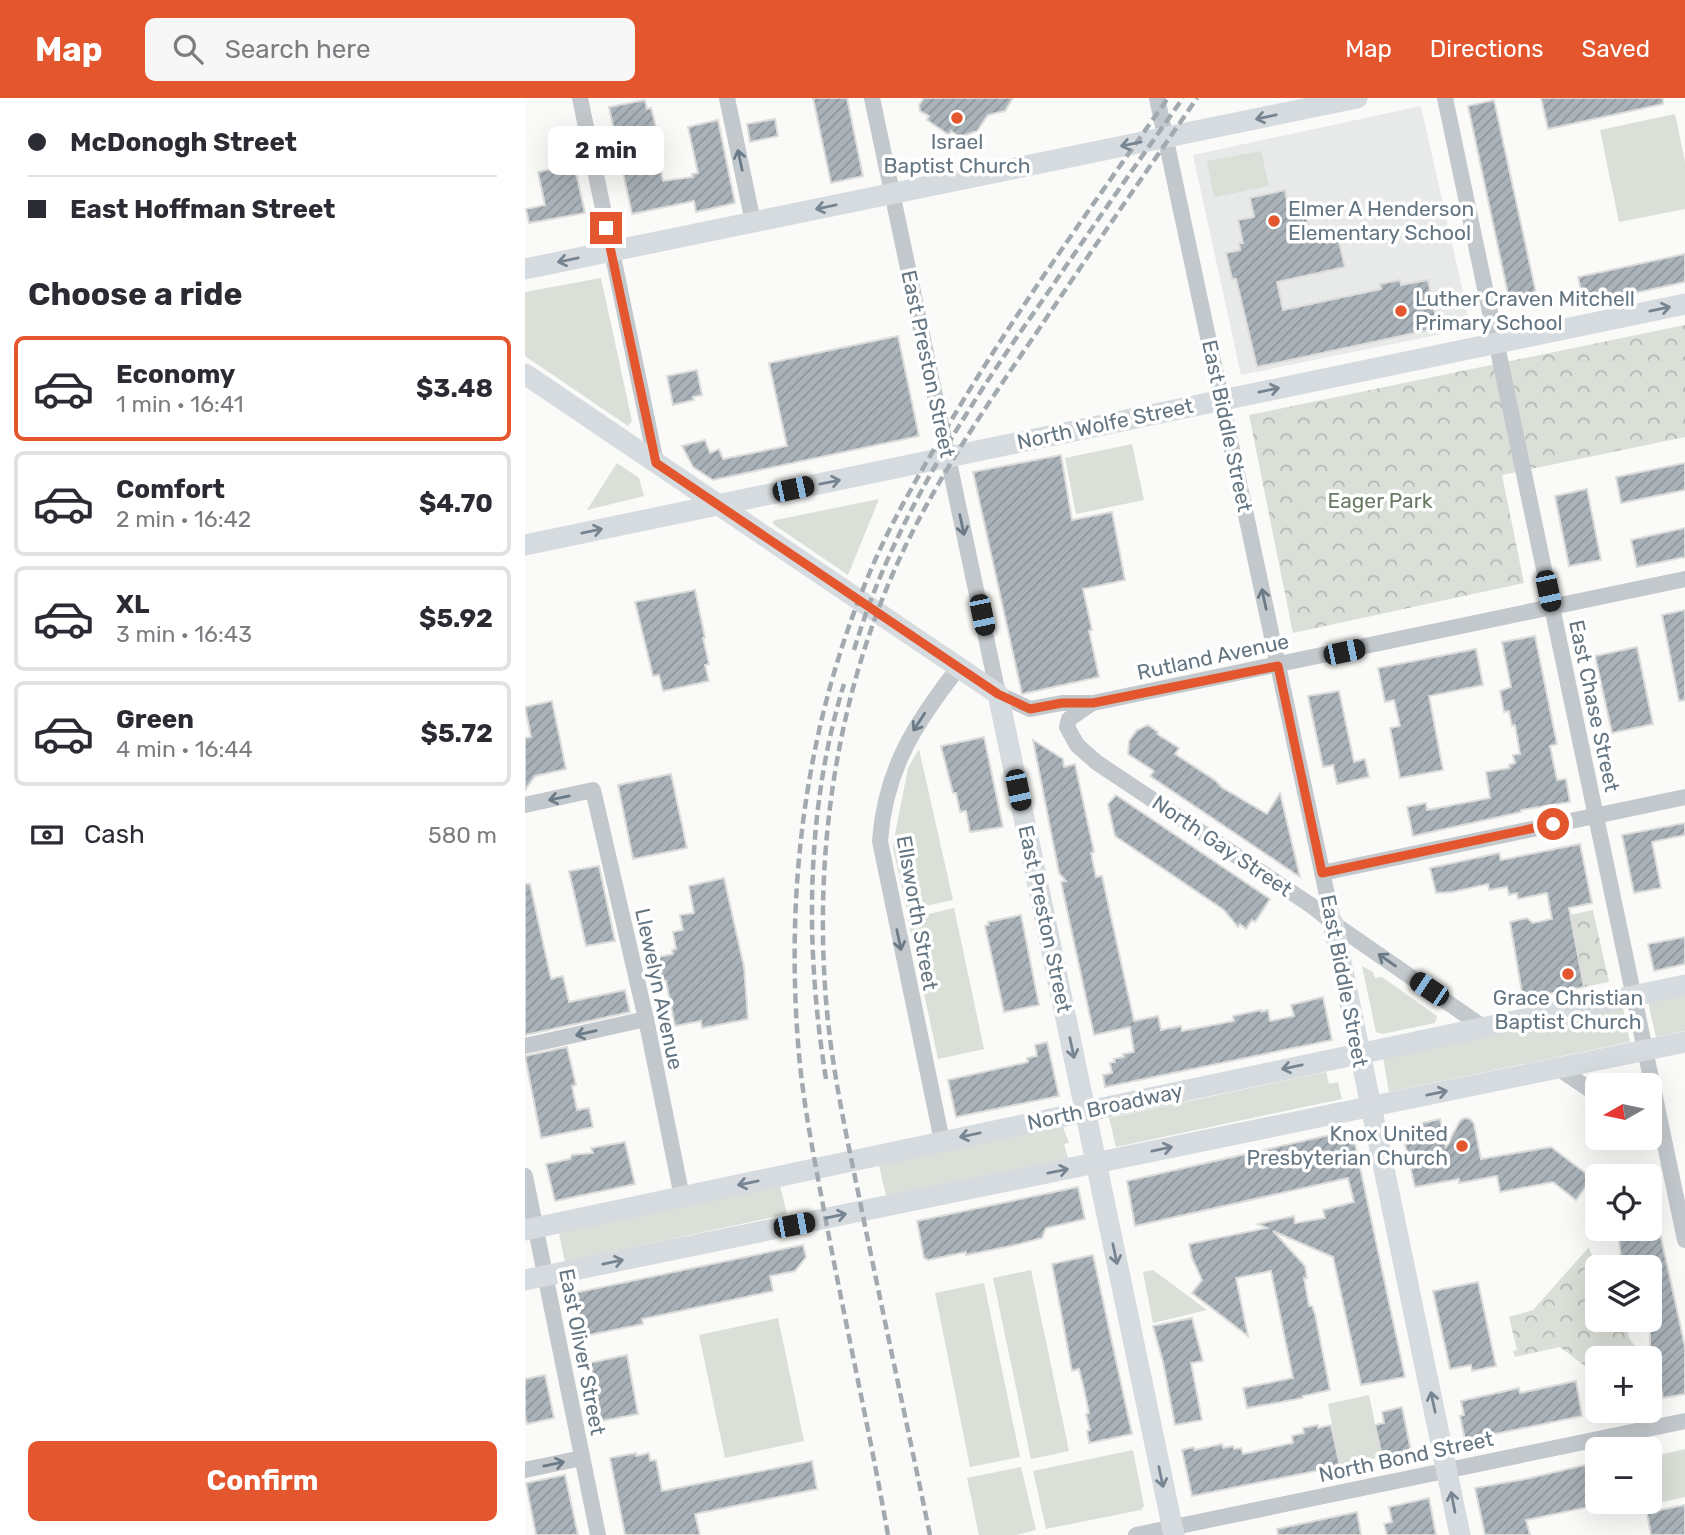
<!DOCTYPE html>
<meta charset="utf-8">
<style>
:root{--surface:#fff;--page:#f7f7f7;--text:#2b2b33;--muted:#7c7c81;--line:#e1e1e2;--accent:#e4572e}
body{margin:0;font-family:Rubik,sans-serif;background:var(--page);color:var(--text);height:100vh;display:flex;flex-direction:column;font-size:26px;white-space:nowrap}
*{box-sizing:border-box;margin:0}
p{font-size:23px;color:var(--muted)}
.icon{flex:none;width:38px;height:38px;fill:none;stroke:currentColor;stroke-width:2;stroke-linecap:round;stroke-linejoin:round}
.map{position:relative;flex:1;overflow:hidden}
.details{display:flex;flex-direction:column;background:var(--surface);width:525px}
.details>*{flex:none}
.banner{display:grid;align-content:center;height:154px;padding:0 28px;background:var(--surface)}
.needle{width:46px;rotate:261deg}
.tools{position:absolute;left:1060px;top:975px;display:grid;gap:14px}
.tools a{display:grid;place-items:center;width:77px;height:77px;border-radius:10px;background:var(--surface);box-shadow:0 7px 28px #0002;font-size:35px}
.end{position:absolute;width:32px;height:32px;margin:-16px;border:9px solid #e4572e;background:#fff;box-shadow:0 0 0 4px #fff}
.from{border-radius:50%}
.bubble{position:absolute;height:49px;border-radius:10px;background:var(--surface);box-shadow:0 7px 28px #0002;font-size:23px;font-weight:700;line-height:49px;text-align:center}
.car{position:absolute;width:21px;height:42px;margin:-21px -10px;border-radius:9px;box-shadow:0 0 5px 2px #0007;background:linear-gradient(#222 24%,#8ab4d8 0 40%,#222 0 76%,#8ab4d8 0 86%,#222 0)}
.banner b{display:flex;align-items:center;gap:24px;height:66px;font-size:26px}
.banner b+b{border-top:2px solid var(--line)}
.banner i{width:18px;height:18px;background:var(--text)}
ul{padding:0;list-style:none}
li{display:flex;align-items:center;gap:21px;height:105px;margin:0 14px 10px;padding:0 14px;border:4px solid var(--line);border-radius:10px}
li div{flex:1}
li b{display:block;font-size:26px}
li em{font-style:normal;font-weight:700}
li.active{border-color:var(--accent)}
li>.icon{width:63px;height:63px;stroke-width:1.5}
h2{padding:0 28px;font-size:32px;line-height:84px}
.pay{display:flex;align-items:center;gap:18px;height:77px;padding:0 28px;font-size:26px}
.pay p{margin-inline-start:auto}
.action{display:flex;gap:14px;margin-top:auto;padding:14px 28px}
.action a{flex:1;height:80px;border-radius:10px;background:var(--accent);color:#fff;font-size:28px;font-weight:700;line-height:80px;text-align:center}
header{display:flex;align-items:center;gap:42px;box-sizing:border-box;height:98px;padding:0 35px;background:var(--accent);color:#fff}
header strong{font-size:33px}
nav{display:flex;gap:38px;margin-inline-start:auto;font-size:24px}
.search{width:490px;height:63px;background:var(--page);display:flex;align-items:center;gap:18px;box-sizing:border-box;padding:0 24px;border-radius:10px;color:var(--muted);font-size:26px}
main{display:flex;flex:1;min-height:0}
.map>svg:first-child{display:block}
.built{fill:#e8e9e9}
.green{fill:#dadfd7}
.park{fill:url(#park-crowns)}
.building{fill:url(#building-hatch);stroke:#dcdcda;stroke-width:2}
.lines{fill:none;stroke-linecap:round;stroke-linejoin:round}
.minor{stroke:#c3c8cc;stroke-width:16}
.major{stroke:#d6dbdf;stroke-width:21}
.rail{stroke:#a2aab0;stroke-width:4.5;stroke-dasharray:10 5;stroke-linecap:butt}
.oneway{stroke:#768591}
.oneway2{stroke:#6a7a87}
.route{stroke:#e4572e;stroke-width:9}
.poi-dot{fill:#e4572e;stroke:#fff;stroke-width:2.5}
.labels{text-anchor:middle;stroke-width:7;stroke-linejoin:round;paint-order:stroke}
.poi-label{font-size:21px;fill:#657683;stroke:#fff}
.street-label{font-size:21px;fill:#657683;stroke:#fff}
.park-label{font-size:21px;fill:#687a64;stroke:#fff}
</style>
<header>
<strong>Map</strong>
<div class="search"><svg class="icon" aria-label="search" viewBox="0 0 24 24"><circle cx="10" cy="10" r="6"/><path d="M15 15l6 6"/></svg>Search here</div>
<nav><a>Map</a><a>Directions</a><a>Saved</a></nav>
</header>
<main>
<section class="details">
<div class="banner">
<b><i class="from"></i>McDonogh Street</b>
<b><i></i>East Hoffman Street</b>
</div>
<h2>Choose a ride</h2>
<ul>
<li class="active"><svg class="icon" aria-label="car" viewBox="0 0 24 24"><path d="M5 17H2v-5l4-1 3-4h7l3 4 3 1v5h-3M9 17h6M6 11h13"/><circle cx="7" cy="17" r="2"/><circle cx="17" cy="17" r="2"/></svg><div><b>Economy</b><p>1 min · 16:41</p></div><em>$3.48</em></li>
<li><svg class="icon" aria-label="car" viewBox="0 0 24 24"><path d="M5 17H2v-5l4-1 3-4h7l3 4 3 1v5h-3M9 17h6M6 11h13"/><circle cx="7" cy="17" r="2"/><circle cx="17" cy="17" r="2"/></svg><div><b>Comfort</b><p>2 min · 16:42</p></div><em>$4.70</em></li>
<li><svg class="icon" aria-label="car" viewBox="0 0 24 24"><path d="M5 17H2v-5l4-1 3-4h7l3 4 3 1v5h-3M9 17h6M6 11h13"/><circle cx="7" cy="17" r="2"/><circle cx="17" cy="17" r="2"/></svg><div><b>XL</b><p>3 min · 16:43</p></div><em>$5.92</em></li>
<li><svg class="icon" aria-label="car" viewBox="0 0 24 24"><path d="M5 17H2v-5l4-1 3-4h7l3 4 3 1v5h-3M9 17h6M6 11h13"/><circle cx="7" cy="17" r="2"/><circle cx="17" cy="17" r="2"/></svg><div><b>Green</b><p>4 min · 16:44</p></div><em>$5.72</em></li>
</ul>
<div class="pay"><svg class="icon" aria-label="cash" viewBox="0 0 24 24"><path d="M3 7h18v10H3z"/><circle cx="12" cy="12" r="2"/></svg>Cash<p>580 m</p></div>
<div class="action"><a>Confirm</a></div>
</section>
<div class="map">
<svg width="1160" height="1437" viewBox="0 0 1160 1437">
<defs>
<pattern id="park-crowns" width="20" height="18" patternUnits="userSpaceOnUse" patternTransform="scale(1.75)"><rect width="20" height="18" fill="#dadfd7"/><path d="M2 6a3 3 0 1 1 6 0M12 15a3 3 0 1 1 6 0" fill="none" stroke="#b4b9b4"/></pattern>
<pattern id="building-hatch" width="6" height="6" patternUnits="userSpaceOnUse" patternTransform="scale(1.75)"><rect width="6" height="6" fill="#aab3b9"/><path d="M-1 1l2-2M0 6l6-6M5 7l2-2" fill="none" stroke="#8e969c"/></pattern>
</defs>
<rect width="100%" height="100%" fill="#fafaf8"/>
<path class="built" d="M896,8L946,230L716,277L668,57Z"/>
<g class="green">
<path d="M1150,16L1160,64V111L1094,124L1075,32Z"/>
<path d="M736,53L744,88L689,99L682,63Z"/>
<path d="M76,180L107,323L103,328L0,258V194Z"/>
<path d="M607,346L619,402L551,416L540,360Z"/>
<path d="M92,365L114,380L119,398L62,412Z"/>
<path d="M354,401L323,477L248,426V423L251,422Z"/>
<path d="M394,651L428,802L382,812L368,750L369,741L383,670Z"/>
<path d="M429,810L459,951L413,961L383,821Z"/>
<path d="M837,868L848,874L850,880L857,879L912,918L910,925L857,936L851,934Z"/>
<path d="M1160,896V933L1131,939L1123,904Z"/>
<path d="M1098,910L1105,944L864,994L858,960Z"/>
<path d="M801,974L804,986L813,984L817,1001L591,1049L584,1020Z"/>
<path d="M538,1029L544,1045L539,1046L543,1060L361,1098L354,1067Z"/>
<path d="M255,1088L262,1116L40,1164L34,1135Z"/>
<path d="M506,1172L544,1353L506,1361L468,1180Z"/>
<path d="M628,1172L682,1212L628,1225L618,1174Z"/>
<path d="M459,1185L495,1359L445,1369L410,1195Z"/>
<path d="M253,1220L279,1343L200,1360L174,1237Z"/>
<path d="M844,1297L857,1359L815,1368L803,1306Z"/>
<path d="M1160,1351V1399L1120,1408L1119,1404H1125V1359Z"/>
<path d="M608,1352L619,1408L616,1412L521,1431L508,1373Z"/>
<path d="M496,1369L511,1432L491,1437H454L442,1380Z"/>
</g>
<g class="park">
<path d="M1160,227V339L977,377L999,485L768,535L724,317Z"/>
<path d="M1068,812L1084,884L1059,889L1045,817Z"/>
<path d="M1064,1149L1073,1176V1222H1100L1104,1240L1113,1252L1112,1260H1073V1278L1035,1249L990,1259L988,1253L992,1252L984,1219L1008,1212Z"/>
</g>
<g class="building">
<path d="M288,0H322L338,78L306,85Z"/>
<path d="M399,0H488L480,13L463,17L452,33L435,39L426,33L424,37L402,22L404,18L395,13L394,7Z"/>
<path d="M1016,0H1138V6L1023,31Z"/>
<path d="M120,2L122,11L126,10L129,21L135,49H131L138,83L168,79L167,76L173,75L163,29L193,22L210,105L171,114L169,103L107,116L84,9Z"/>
<path d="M969,2L1013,204L986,210L943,8Z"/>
<path d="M250,21L253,38L225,44L222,26Z"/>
<path d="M49,66L60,115L4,125L1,111L20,107L13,74Z"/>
<path d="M760,92L763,110L770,109L772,114L780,112L785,137L801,133L803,142L813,140L820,169L752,184L758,212L856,191L855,186L875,182L876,187L903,182L913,230L732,269L711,181H707L701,155L715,152L714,145H718L713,122L729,119L725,100Z"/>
<path d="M1160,156V184L1059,206L1053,179Z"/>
<path d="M373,238L394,338L188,382L168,369L157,348L180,342L185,355L194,351L198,361L262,348L244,265Z"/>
<path d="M172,272L177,297L168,299L169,302L148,307L142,278Z"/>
<path d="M536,357L547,422L587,414L600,482L558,491L567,532L564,533L574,579L497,596L448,374Z"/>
<path d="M1160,365V392L1096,405L1091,379Z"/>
<path d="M1062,391L1076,462L1044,468L1030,398Z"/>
<path d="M1160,430V459L1112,469L1106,442Z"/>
<path d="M170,492L180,540H178L184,566L180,567L184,583L138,593L134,577L128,578L110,504Z"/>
<path d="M1160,512V602L1154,603L1137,517Z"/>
<path d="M1010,538L1032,646L1025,648L1032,682L1041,681L1045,704L996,712V714L888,738L882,709L901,705L902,712L965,700L961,674L985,670L984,667L990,665L988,657L995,656L990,627L987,628L984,613L979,614L975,593L986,589L977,544Z"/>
<path d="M1112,549L1128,626L1087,635L1070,558Z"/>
<path d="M951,551L958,587L904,598L918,672L875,680L865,630L875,628L869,602L860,604L853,570Z"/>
<path d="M814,593L829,664L840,661L844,679L812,686L808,667L798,669L783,598Z"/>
<path d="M27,603L41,671L10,678L0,692V640L6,639L0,609Z"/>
<path d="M623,627L633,634L632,636L654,650L650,656L691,683L696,689L742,716L755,695L775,779L625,678L629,673L603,656L604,643L612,632Z"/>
<path d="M459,639L478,729L445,734L441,713L435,714L431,695H428L416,648Z"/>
<path d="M508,642L538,661L539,669L550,666L569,754L566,755L571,779L577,778L609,923L633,918L636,932L656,928L657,933L709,923L708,918L736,912V914L743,912L745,923L769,918L766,907L798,899L807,942L580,989L578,977L587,975L585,965L590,964L589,961L599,959L598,956L609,954L605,929L569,937L536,784L541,783L534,775Z"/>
<path d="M146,676L162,750L108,761L93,687Z"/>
<path d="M591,697L745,801L730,824L727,822L721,831L715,826L713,829L699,812L590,738L583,706Z"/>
<path d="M1160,725V737L1127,744L1136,790L1109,795L1097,737Z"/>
<path d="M1055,746L1067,805L1044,810L1059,889L998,901L985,824L1002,820L1008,825L1027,821L1022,795L993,801L992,795L984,797L982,789L964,792L963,786L927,794L911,795L905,770L974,755L976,762Z"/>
<path d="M74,768L90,843L61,848L44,773Z"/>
<path d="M199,780L219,869L223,921L177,930L176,923L150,928L141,883L125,887L120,862L148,856L147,852L151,851L148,834L158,832L155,817L169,815L164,788Z"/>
<path d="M0,786H5L26,881L38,878L44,904L100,892L105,914L0,937Z"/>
<path d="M496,817L514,907L479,914L460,828L464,827L463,824Z"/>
<path d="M1160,839V866L1129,873L1123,846Z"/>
<path d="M522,944L534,998L431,1019L423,982L503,964L502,960L512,958L510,947Z"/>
<path d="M42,949L51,987L47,988L52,1012L64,1010L68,1029L16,1040L0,958Z"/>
<path d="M939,1020L945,1021L949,1026L956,1061L1026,1049L1067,1080L1051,1102L1028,1084L975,1094L972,1078L934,1085V1081L890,1089L880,1046L886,1038L884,1028L915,1021L921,1049L935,1023Z"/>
<path d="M827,1032L880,1279L836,1287L808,1159L748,1133L780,1168L782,1180H779L784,1208H787L790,1216L805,1292L778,1298V1300L722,1310L718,1290L768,1280L746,1173L711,1180L723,1238L667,1195L677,1182L667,1160L664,1146L742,1130L733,1126L769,1118L770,1125L800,1120L798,1112L829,1104L823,1080L610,1128L602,1083Z"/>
<path d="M100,1044L110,1086L30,1103L21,1066L45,1061L47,1057L68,1055L66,1050Z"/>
<path d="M553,1089L560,1121L521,1130L517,1140L486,1148L441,1157V1154L403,1162L399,1160L392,1123Z"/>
<path d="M1103,1130H1134L1160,1249V1296L1138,1300L1131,1269L1125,1270V1234L1123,1222H1125V1169H1097L1093,1133Z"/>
<path d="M278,1147L281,1159L270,1173L245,1178L248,1193L117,1221L118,1226L59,1238L49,1195Z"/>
<path d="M568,1157L607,1336L564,1345L562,1333L565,1332L561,1316L564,1315L559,1291L554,1271L547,1273L527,1166Z"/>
<path d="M953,1184L971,1268L947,1273L946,1267L925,1271L908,1193Z"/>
<path d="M667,1220L678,1263L666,1265L677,1322L650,1327L638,1264L628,1228Z"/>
<path d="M102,1257L113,1316L76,1323L64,1265Z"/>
<path d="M20,1277L29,1320L2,1326L0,1317V1281Z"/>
<path d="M1051,1283L1057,1318L940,1342L935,1318L939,1317L936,1303L994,1290L995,1295Z"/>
<path d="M877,1309L886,1353L857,1359L850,1327L859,1325L857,1314Z"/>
<path d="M793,1327V1330L806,1327L815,1368L667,1398L657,1352L669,1349L670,1352L697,1346L698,1350L708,1348L709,1351L716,1350L718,1356L768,1345L767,1338L779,1335L778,1330Z"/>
<path d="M111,1355V1358L124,1355L125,1363L131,1362L137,1393L287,1363L292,1391L170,1416L175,1437H100L85,1360Z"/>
<path d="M1073,1364V1407L1001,1422L1005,1437H960L950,1390L1001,1381Z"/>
<path d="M40,1377L53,1437H11L1,1385Z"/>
<path d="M904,1400L911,1437H862L859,1426L867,1424L864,1409Z"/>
<path d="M1134,1407L1135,1412L1160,1407V1437H1126L1121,1410Z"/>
<path d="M832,1414L836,1437H753L752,1431Z"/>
</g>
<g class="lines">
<g class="minor">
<path d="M55,0L131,365"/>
<path d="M202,0L228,124"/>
<path d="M347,0L473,596L505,611L537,605H568L1160,481"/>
<path d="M632,0L808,825"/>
<path d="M920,0L1160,1142"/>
<path d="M566,606L544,621L542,629L552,647L571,664L787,808L808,825L958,929"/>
<path d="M0,707L68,692L121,921L157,1099"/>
<path d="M797,775L1160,699"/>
<path d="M0,948L121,921"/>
<path d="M1033,970L1073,997"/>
<path d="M417,1043L355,743C360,671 391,624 434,569"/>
<path d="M0,1078L73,1437"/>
<path d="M0,1372L57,1360"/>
<path d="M611,1437L1160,1323"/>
</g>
<g class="major">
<path d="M0,171L832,0"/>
<path d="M0,276L473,596L649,1437"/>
<path d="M0,447L1160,206"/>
<path d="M808,825L935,1437"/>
<path d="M0,1132L1160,887"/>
<path d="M0,1182L1160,944"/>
</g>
<g class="rail">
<path d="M329,552C368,421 446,304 524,193C568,128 613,64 658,0"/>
<path d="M301,981C280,852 280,712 319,586"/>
<path d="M363,1437C344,1330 320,1224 300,1118C290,1064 279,1011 274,957C260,796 279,636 340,486C363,428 395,375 427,321C493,210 569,105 643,0"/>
<path d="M405,1437C384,1336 362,1234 341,1133C325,1052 305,971 300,888C290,739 315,584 380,449C417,372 466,301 514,231C566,153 619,77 672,0"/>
</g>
</g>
<defs><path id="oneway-shaft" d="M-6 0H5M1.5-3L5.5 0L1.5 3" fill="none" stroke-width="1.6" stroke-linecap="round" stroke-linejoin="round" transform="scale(1.75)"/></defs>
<g class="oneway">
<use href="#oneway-shaft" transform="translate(741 19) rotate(168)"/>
<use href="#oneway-shaft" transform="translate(606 46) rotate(168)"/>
<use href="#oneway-shaft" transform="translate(301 109) rotate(168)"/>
<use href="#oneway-shaft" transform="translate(43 162) rotate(168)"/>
<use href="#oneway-shaft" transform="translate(1135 211) rotate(-12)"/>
<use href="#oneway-shaft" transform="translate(744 292) rotate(-12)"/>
<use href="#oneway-shaft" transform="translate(305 384) rotate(-11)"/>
<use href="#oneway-shaft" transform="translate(67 433) rotate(-12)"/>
<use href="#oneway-shaft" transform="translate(547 950) rotate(78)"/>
<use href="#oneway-shaft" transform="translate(767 969) rotate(168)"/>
<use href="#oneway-shaft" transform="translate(912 995) rotate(-12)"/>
<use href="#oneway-shaft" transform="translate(445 1037) rotate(168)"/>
<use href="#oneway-shaft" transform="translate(637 1051) rotate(-12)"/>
<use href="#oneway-shaft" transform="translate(533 1073) rotate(-11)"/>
<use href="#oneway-shaft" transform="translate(223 1085) rotate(168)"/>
<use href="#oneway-shaft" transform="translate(311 1118) rotate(-12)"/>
<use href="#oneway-shaft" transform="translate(590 1156) rotate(78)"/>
<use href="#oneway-shaft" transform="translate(88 1164) rotate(-12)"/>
<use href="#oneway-shaft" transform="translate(908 1304) rotate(-102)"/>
<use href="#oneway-shaft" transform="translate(636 1379) rotate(78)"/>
<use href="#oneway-shaft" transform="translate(928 1404) rotate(-101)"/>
</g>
<g class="oneway2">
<use href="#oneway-shaft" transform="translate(215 62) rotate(-102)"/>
<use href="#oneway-shaft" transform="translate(437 427) rotate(78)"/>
<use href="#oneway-shaft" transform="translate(739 501) rotate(-102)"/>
<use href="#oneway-shaft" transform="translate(394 624) rotate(123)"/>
<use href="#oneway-shaft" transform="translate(34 700) rotate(168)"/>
<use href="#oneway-shaft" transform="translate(374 842) rotate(78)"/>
<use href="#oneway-shaft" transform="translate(862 862) rotate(-145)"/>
<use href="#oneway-shaft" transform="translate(61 935) rotate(167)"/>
<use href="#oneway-shaft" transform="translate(29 1366) rotate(-12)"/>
</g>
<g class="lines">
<path class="route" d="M81,130L131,365L473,596L505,611L537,605H568L753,568L797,775L1028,726"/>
</g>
<g class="poi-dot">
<circle cx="432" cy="20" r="7"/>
<circle cx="749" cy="123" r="7"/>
<circle cx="876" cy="213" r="7"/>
<circle cx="1043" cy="876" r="7"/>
<circle cx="937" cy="1048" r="7"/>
</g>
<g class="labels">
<g class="poi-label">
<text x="432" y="51">Israel<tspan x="432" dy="24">Baptist Church</tspan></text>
<text x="763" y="118" text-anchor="start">Elmer A Henderson<tspan x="763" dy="24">Elementary School</tspan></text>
<text x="890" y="208" text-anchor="start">Luther Craven Mitchell<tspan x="890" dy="24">Primary School</tspan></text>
<text x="1043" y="907">Grace Christian<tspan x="1043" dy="24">Baptist Church</tspan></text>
<text x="923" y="1043" text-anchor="end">Knox United<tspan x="923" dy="24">Presbyterian Church</tspan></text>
</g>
<g class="street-label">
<text transform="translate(403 266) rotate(78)" y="7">East Preston Street</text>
<text transform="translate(580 326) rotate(-12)" y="7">North Wolfe Street</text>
<text transform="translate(702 328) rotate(78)" y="7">East Biddle Street</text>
<text transform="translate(688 559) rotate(-12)" y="7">Rutland Avenue</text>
<text transform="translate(1069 608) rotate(78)" y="7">East Chase Street</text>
<text transform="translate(697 748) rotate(34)" y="7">North Gay Street</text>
<text transform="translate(392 815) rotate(80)" y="7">Ellsworth Street</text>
<text transform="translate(520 821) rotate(78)" y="7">East Preston Street</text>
<text transform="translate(819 883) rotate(79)" y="7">East Biddle Street</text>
<text transform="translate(134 891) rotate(78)" y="7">Llewelyn Avenue</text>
<text transform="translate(580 1009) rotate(-12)" y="7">North Broadway</text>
<text transform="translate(57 1254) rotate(79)" y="7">East Oliver Street</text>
<text transform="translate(881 1359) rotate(-12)" y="7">North Bond Street</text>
</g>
<g class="park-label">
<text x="855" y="410">Eager Park</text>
</g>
</g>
</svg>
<div class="tools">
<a><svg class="needle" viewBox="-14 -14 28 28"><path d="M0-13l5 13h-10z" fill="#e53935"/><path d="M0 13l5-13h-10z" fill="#7c7c81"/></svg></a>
<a><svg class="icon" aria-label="locate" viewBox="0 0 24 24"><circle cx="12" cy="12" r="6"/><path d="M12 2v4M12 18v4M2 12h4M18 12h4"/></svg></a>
<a><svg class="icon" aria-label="layers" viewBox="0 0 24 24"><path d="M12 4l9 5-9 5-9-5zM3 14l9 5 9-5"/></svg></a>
<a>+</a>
<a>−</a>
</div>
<i class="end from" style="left:1028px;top:726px"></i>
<i class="end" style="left:81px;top:130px"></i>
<div class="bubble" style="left:23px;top:28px;width:116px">2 min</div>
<i class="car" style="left:268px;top:391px;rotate:78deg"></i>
<i class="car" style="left:1023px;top:493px;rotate:168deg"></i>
<i class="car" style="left:457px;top:517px;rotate:168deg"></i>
<i class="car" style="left:819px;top:554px;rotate:78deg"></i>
<i class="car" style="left:493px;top:692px;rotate:168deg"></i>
<i class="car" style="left:904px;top:891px;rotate:304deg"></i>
<i class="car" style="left:269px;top:1127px;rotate:79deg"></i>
</div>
</main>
